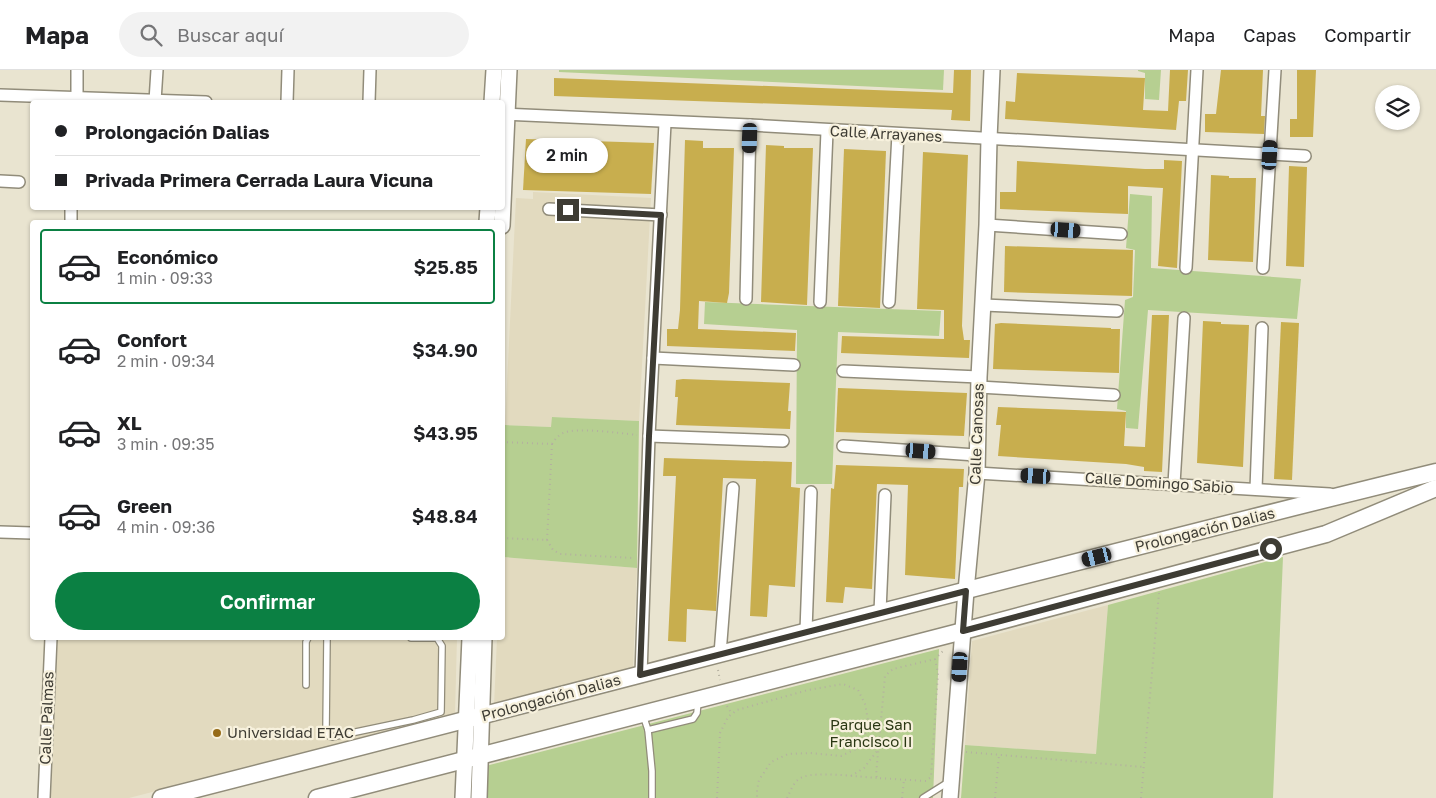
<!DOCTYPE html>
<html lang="es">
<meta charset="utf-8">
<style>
:root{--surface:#fff;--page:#f2f2f2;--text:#202124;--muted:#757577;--line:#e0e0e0;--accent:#0b8043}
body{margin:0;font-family:"Golos Text",sans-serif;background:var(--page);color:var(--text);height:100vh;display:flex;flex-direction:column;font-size:19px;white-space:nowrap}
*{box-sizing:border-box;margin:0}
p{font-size:16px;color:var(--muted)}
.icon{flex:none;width:28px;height:28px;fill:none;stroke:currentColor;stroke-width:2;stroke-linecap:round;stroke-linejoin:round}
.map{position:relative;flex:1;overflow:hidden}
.details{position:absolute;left:30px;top:150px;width:475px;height:420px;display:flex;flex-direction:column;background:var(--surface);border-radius:5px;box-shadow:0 1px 4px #0004}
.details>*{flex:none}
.top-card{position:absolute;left:30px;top:30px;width:475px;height:110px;border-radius:5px;box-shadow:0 1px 4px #0004;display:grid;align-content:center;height:110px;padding:0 25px;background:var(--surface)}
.controls{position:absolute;left:1375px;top:15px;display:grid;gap:10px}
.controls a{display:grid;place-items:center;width:45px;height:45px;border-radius:50%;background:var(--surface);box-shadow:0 1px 4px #0004;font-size:25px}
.end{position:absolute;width:22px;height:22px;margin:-11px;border:6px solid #3e3c34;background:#fff;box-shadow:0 0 0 2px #fff}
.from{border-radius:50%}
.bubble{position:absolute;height:35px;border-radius:18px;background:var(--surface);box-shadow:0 1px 4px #0004;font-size:16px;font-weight:600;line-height:35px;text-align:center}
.car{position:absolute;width:15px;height:30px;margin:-15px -8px;border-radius:6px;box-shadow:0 0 4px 1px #0007;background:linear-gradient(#222 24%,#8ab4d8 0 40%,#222 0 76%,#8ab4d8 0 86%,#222 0)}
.top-card b{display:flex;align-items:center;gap:18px;height:48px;font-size:19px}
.top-card b+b{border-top:1px solid var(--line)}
.top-card i{width:12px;height:12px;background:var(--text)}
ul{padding:9px 0 0;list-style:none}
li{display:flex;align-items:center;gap:15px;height:75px;margin:0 10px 8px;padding:0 15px;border:2px solid transparent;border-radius:5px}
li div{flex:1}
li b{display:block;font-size:19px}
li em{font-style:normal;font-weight:600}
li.on{border-color:var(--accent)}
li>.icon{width:45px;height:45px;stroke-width:1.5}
.action{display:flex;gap:10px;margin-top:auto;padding:10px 25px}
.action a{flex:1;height:58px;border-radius:30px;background:var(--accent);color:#fff;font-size:20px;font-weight:600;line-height:58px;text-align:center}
header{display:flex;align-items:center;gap:30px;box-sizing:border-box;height:70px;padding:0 25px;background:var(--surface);border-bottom:1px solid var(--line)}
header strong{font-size:24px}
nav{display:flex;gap:28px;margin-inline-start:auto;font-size:18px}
.search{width:350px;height:45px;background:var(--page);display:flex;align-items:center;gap:12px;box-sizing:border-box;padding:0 18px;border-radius:28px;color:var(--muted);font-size:19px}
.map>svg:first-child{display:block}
.built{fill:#e2dabf}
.green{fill:#b6cf91}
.building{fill:#c8ae4e}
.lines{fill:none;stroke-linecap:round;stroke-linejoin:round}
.service-casing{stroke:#918c7a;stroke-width:8}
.minor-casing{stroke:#918c7a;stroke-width:14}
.tertiary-casing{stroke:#918c7a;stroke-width:18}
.secondary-casing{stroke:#918c7a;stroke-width:19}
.path{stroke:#b4b0a0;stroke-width:2;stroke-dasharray:1 4;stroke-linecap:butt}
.service{stroke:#fff;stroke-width:5.5}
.minor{stroke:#fff;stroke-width:11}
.tertiary{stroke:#fff;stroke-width:15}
.secondary{stroke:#fff;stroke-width:16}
.route{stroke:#3e3c34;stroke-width:6}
.poi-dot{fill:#966b18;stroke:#f7f1dd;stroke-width:2}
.labels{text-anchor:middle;stroke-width:4.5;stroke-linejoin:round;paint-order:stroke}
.street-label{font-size:15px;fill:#3e3c34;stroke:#f7f1dd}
.park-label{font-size:15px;fill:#2a3713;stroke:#f7f1dd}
.poi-label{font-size:15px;fill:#3e3c34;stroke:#f7f1dd;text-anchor:start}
</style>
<header>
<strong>Mapa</strong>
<div class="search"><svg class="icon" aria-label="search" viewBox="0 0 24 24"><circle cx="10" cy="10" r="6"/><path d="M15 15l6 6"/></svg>Buscar aquí</div>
<nav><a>Mapa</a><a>Capas</a><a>Compartir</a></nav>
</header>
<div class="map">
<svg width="1436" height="728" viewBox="0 0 1436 728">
<rect width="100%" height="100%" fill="#e9e4d0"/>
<g class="built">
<path d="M533,122L651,128L639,351L553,347L552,357L505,355L516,128L533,129Z"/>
<path d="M503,487L637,498L633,599L494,636L497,568H502Z"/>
<path d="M1108,535L1096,684L965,675L972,571Z"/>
<path d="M58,568H457L455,644L129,728H51Z"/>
</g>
<g class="green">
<path d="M559,0H944L943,20L559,2Z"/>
<path d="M1138,0H1161L1159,30L1145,29V3L1138,1Z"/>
<path d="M1130,124L1152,126L1151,198L1301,209L1297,249L1148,240L1138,359L1126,358V341L1117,339L1125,230L1133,227L1135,180L1126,178Z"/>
<path d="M705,232L941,241L939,266L838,262L832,414H796L797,260L704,254Z"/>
<path d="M552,347L639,351L637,498L503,487V425L505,355L551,357Z"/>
<path d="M1283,487L1273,728H961L965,675L1096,684L1108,535Z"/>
<path d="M939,579L933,728H474V699Z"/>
</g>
<g class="building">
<path d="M954,0H971L970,51L951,50L952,40L554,26V8L953,23Z"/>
<path d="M1170,0H1188L1186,31H1179L1176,60L1005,49L1006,31L1015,32L1017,3L1145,8L1143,40L1168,41Z"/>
<path d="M1221,0H1263L1261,46H1265L1264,64L1205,62V44H1216Z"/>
<path d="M1297,0H1316L1313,67H1290V49H1297Z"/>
<path d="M526,69L654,73L651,124L523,120Z"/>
<path d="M685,70L703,71V78H734L729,223L727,233L699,231L698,259L796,263L795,281L667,276V259H678L680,240Z"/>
<path d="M766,75L784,76V78H813L807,235L761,232Z"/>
<path d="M844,79L886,81L880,238L838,236Z"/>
<path d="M923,82L968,85L962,256L964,270H970L969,288L841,283L842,266L944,269V240L917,239Z"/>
<path d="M1164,90L1182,91L1177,198L1158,196L1163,118L1128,116V144L1000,139V122H1016L1017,91L1145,99H1164Z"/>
<path d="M1289,96L1307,97L1304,197L1286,196Z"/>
<path d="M1211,105L1229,106V108H1256L1253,192L1208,190Z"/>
<path d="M1005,176L1133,180L1132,226L1004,222Z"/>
<path d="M1152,245H1169L1162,402L1144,401V397L1126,394L998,386L1001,355H996L998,337L1126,342L1124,376L1145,377Z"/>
<path d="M1203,251L1221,252V254L1249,255L1243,397L1197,393Z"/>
<path d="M1281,252L1299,253L1292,410L1274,409Z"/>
<path d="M1001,253L1111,258V259H1120L1119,303L993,299L995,254Z"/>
<path d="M683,309L790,313L788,341H791L790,359L676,355L678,327H675L676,310Z"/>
<path d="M838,318L967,323L964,366L836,362Z"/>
<path d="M664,388L792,392L791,417L800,418L795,517L769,515L767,547L750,546L756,409L723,408L716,541L687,539L686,572L668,571L676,406H663Z"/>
<path d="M836,395L964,399L963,417H959L955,509L905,505L908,415L877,414L872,519L845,517L843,533L826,532L831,418L834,419Z"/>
</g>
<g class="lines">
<defs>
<g id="service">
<path d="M327,568L326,661L329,666L332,667L413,650L441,642L442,576L437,568H411"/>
<path d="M306,615V572L308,568"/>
<path d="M643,645L648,660L693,649L697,643L698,631"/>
<path d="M648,660L652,701V728"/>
<path d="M923,728L950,711"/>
</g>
<g id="minor">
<path d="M0,25L206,32"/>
<path d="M155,31L157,0"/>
<path d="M77,32V0"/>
<path d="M287,32L288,0"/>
<path d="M369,32L370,0"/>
<path d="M502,44L750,55L1305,86"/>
<path d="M0,111L19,112"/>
<path d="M549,139L661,145"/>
<path d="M71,152V138"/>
<path d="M987,155L1121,164"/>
<path d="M1186,198L1197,0"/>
<path d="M1263,198L1275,0"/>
<path d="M746,229L750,55"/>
<path d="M820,232L827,61"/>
<path d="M889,232L898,64"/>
<path d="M984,235L1117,241"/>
<path d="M653,288L794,295"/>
<path d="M843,301L979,307"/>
<path d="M979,317L1114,325"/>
<path d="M649,366L783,371"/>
<path d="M843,376L976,385"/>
<path d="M977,403L1330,424"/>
<path d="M1174,414L1184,248"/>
<path d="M1256,419L1262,258"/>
<path d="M0,462L32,463"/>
<path d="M880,542L885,425"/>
<path d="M806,561L811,422"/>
<path d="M720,584L733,418"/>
<path d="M641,605L649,366L665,53"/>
<path d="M44,728L51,568"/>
</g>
<g id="tertiary">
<path d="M492,32L494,0"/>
<path d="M487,152L488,138"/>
<path d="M502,156L509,0"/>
<path d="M463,728L470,568"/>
<path d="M479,728L484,568"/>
<path d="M950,728L966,521L977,403L979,307L987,155L989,69L992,0"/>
</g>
<g id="secondary">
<path d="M161,728C586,620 1010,506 1436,402"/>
<path d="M317,728L963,561L1326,464L1436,418"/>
</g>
</defs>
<use href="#service" class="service-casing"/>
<use href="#minor" class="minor-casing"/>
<use href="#tertiary" class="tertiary-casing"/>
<use href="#secondary" class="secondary-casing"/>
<g class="path">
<path d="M502,372L552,374L547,470L502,468"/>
<path d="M552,374C555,369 558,366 563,363C577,357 619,363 637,365"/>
<path d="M547,470L553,480L560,484L633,488"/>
<path d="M935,589L938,603L931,707L926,711L877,708L876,705L885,606L893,599L935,589L943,581"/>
<path d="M718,600L720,610"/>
<path d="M727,636L732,644"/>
<path d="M966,682L1143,697"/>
<path d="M851,706L864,698L877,681"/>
<path d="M717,728L720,663L728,647L737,640L808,620L843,614L858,620L865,634L868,650L864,670L856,679L841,686L810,683L788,684L771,692L759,710L757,720V728"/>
<path d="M787,728C791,720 794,710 803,707C817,701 860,707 877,708"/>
<path d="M902,728L904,710"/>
<path d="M995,728L999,685"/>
<path d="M1141,728L1159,523"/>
</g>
<use href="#service" class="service"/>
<use href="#minor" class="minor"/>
<use href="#tertiary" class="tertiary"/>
<use href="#secondary" class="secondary"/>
</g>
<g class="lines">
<path class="route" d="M568,140L661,145L649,366L640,605L966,521L963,561L1271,479"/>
</g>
<circle class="poi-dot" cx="217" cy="663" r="5"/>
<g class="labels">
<g class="street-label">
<text transform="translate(886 64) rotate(3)" y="5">Calle Arrayanes</text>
<text transform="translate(977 364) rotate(-88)" y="5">Calle Canosas</text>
<text transform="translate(1159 413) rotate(4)" y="5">Calle Domingo Sabio</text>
<text transform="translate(1205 460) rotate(-14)" y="5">Prolongación Dalias</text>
<text transform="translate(551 628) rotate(-15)" y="5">Prolongación Dalias</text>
<text transform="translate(47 648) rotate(-88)" y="5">Calle Palmas</text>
</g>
<g class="park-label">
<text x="871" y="660">Parque San<tspan x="871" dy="17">Francisco II</tspan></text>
</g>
<g class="poi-label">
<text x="227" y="668">Universidad ETAC</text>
</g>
</g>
</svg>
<div class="controls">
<a><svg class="icon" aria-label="layers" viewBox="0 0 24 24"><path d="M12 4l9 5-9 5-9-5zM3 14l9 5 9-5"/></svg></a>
</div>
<i class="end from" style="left:1271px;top:479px"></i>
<i class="end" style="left:568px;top:140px"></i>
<div class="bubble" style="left:526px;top:68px;width:82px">2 min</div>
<i class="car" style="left:750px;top:68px;rotate:182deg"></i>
<i class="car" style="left:1270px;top:85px;rotate:4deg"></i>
<i class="car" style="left:1066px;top:160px;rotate:94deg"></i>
<i class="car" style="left:921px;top:381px;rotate:94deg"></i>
<i class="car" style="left:1036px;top:406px;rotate:273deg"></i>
<i class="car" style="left:1097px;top:487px;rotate:256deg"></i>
<i class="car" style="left:960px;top:597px;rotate:184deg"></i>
<div class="top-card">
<b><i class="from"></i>Prolongación Dalias</b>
<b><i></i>Privada Primera Cerrada Laura Vicuna</b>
</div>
<section class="details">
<ul>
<li class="on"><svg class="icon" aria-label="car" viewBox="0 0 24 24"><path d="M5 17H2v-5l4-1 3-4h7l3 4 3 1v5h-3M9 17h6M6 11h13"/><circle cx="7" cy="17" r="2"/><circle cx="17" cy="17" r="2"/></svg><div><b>Económico</b><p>1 min · 09:33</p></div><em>$25.85</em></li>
<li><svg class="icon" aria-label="car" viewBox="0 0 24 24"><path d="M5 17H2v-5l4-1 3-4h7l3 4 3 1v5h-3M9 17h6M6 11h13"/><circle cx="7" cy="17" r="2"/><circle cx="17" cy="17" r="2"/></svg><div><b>Confort</b><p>2 min · 09:34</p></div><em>$34.90</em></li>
<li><svg class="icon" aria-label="car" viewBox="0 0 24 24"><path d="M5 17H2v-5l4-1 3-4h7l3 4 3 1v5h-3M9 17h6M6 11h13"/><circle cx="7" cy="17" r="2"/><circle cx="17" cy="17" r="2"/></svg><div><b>XL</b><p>3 min · 09:35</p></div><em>$43.95</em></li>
<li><svg class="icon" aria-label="car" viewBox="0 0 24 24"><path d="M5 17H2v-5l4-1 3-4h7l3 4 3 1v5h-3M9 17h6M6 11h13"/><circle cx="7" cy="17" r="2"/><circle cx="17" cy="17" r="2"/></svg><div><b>Green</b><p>4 min · 09:36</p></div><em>$48.84</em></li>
</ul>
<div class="action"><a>Confirmar</a></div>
</section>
</div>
